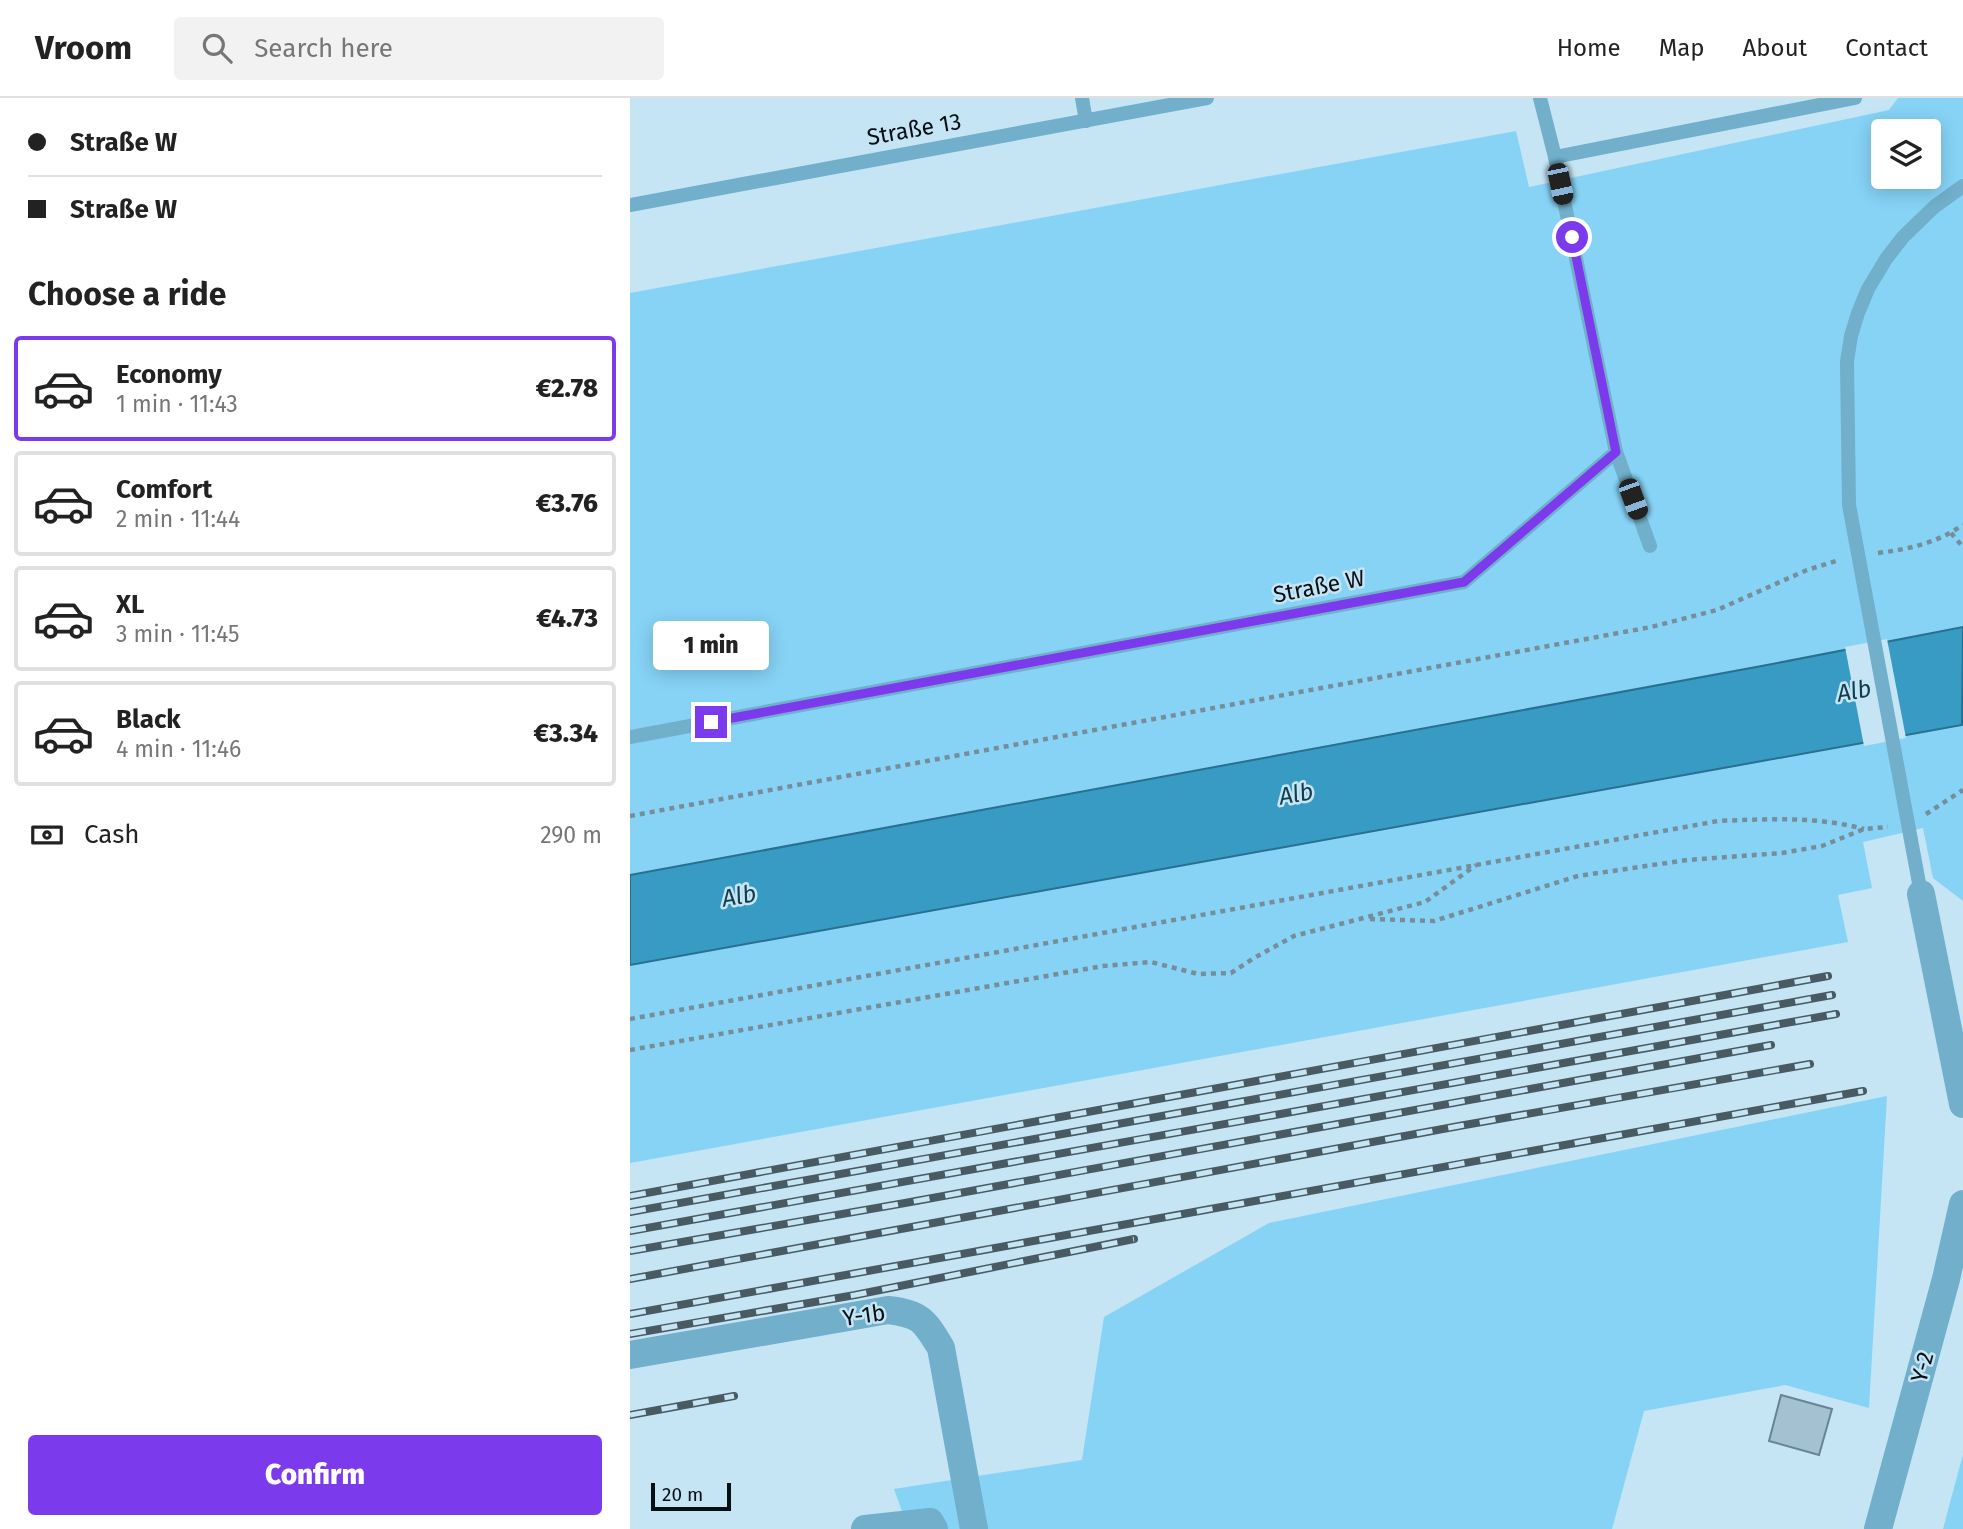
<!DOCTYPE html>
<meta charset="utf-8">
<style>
:root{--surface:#fff;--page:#f2f2f2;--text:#222;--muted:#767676;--line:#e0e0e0;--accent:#7c3aed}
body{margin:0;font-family:"Fira Sans",sans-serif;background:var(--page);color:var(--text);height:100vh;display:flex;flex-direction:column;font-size:26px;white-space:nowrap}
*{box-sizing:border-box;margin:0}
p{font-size:23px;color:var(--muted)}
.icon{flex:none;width:38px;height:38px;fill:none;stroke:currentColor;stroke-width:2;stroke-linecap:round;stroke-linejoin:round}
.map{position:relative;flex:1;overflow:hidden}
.panel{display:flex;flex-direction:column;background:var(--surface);width:630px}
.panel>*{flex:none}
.guide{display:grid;align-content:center;height:154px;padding:0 28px;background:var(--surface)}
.fabs{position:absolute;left:1241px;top:21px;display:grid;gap:14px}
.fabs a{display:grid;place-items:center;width:70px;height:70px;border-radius:7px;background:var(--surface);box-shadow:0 4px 18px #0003;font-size:35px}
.scale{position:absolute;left:21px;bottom:18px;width:80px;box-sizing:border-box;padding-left:7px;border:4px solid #050f14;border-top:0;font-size:19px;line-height:24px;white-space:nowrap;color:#050f14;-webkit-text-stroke:5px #c5e4f4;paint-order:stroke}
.end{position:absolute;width:32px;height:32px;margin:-16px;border:9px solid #7c3aed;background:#fff;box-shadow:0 0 0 4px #fff}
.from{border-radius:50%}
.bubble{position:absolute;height:49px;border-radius:7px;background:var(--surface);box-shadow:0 4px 18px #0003;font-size:23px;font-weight:800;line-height:49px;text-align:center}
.car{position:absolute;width:21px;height:42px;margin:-21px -10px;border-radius:9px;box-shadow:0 0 5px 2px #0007;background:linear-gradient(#222 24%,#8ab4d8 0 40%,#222 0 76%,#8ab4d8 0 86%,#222 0)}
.guide b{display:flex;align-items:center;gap:24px;height:66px;font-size:26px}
.guide b+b{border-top:2px solid var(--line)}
.guide i{width:18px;height:18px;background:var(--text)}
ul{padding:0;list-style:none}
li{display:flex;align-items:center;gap:21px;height:105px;margin:0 14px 10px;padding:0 14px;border:4px solid var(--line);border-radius:7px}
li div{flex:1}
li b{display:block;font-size:26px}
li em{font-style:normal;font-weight:800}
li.selected{border-color:var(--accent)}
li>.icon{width:63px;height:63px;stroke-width:1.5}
h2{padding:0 28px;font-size:32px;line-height:84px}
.pay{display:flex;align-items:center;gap:18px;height:77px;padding:0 28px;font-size:26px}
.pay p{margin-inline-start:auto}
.action{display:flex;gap:14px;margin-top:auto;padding:14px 28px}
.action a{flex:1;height:80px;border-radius:7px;background:var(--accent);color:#fff;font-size:28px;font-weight:800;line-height:80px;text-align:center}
header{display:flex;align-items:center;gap:42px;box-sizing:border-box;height:98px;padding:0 35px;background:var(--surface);border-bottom:2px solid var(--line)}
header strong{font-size:33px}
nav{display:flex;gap:38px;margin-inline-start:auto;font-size:24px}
.search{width:490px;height:63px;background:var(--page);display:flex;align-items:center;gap:18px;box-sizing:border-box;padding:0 24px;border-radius:7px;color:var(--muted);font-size:26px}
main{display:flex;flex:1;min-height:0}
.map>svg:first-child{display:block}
.green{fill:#86d3f6;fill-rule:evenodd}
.water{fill:#379bc3;stroke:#28718e;stroke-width:2}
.pier{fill:#c5e4f4}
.building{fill:#a3c1d0;stroke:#688492;stroke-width:2}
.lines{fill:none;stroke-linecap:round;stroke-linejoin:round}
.path{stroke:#778d99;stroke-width:4.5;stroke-dasharray:5 5;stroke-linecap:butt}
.service{stroke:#71afcb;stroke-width:14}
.minor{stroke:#71afcb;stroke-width:28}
.rail-casing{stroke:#495a63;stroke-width:8}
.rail{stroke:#c5e4f4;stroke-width:5;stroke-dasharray:16;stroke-linecap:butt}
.route{stroke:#7c3aed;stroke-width:9}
.labels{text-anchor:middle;stroke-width:5;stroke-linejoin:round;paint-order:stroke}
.street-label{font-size:23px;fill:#050f14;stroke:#c5e4f4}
.water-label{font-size:24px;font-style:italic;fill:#123d4e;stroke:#c5e4f4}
</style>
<header>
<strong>Vroom</strong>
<div class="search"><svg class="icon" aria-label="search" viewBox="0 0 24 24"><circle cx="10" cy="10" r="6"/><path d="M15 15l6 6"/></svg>Search here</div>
<nav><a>Home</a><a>Map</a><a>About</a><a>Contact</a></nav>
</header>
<main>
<section class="panel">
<div class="guide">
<b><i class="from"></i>Straße W</b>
<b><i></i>Straße W</b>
</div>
<h2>Choose a ride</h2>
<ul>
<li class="selected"><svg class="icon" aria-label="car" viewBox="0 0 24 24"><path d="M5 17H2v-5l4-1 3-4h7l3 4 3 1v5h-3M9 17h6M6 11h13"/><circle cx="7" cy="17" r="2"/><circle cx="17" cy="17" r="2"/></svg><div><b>Economy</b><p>1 min · 11:43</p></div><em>€2.78</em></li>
<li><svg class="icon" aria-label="car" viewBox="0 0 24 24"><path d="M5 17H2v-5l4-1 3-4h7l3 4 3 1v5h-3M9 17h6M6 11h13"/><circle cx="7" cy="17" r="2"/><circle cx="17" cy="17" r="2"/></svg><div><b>Comfort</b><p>2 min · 11:44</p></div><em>€3.76</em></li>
<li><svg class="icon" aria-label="car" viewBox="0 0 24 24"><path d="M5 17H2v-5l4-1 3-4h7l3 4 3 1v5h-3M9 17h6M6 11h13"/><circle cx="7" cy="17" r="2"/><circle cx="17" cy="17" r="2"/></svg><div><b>XL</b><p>3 min · 11:45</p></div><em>€4.73</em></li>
<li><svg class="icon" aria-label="car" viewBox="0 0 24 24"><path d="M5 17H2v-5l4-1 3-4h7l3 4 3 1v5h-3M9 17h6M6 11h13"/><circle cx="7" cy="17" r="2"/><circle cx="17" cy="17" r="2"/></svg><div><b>Black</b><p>4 min · 11:46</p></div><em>€3.34</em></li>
</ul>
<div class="pay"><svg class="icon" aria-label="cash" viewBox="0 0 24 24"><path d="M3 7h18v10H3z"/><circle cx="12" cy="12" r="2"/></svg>Cash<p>290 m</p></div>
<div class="action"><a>Confirm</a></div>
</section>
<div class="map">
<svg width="1333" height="1431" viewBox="0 0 1333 1431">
<rect width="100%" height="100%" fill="#c5e4f4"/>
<g class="green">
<path d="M1268,0H1333V529L1137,567L0,777V195L886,33L899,89L1259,12ZM1253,33H1298V79H1253Z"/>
<path d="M1333,626V803L1303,780L1293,730L1233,744L1242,790L1208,797L1218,844L0,1065V867Z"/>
<path d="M1257,998L1239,1310L1155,1287L1014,1313L982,1431H316L273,1416L264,1391L452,1362L474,1219L639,1125Z"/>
<path d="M1333,1356V1431H1313Z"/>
</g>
<path class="water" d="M1333,529L1332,627L0,867V777L1137,567Z"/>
<path class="pier" d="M1257,541L1276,640L1234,648L1215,549Z"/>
<path class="building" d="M1151,1297L1202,1311L1189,1357L1139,1343Z"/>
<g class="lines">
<g class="path">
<path d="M1321,435L1333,449"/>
<path d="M1248,455C1280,451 1306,445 1333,427"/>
<path d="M1296,716L1333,692"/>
<path d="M0,718L1021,529L1087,512L1177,472L1209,462"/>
<path d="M740,821L804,823L948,778L1057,762L1152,755L1192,748L1234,731L1258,729"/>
<path d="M0,921L1088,723C1138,721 1185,718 1234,731"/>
<path d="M0,952L473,868L521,864L568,876L601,875L624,860L664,838L795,804L846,767"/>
</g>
<g class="service">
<path d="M452,0L456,23"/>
<path d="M925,59L1225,0"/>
<path d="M0,107L577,0"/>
<path d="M986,354L1020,448"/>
<path d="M0,639L834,484L986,354L925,59L910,0"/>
<path d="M1291,796L1219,407L1217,263L1221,238L1228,215L1238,191L1256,161L1273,139L1304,109L1333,88"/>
</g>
<g class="minor">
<path d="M1291,796L1333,1006"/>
<path d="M0,1257L258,1212C291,1216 294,1222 311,1250L344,1431"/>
<path d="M235,1431L300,1424L304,1431"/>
<path d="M1248,1431L1316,1181L1333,1106"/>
</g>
<defs>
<g id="rail">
<path d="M0,1098L1198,878"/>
<path d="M0,1114L1202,897"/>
<path d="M0,1133L1206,916"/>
<path d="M0,1153L275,1105L1141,947"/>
<path d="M0,1181L829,1028L1180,966"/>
<path d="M0,1216L1233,993"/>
<path d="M0,1236L225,1197L504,1141"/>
<path d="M0,1317L104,1298"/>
</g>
</defs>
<use href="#rail" class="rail-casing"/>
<use href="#rail" class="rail"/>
</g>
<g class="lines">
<path class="route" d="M81,624L834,484L986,354L942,139"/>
</g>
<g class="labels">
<g class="street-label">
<text transform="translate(284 31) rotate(-10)" y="8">Straße 13</text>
<text transform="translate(689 488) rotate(-11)" y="8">Straße W</text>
<text transform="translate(234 1217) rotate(-8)" y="8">Y-1b</text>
<text transform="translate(1292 1269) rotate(-75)" y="8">Y-2</text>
</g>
<g class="water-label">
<text transform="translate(1224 593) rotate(-10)" y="8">Alb</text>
<text transform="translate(666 696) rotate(-10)" y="8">Alb</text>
<text transform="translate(109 798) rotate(-10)" y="8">Alb</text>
</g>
</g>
</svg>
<div class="fabs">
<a><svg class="icon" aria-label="layers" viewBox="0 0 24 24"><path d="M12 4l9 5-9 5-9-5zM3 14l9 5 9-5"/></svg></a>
</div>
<div class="scale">20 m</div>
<i class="end from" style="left:942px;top:139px"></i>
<i class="end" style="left:81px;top:624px"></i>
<div class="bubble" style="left:23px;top:523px;width:116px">1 min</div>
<i class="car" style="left:930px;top:86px;rotate:168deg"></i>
<i class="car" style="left:1003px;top:401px;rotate:160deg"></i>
</div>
</main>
